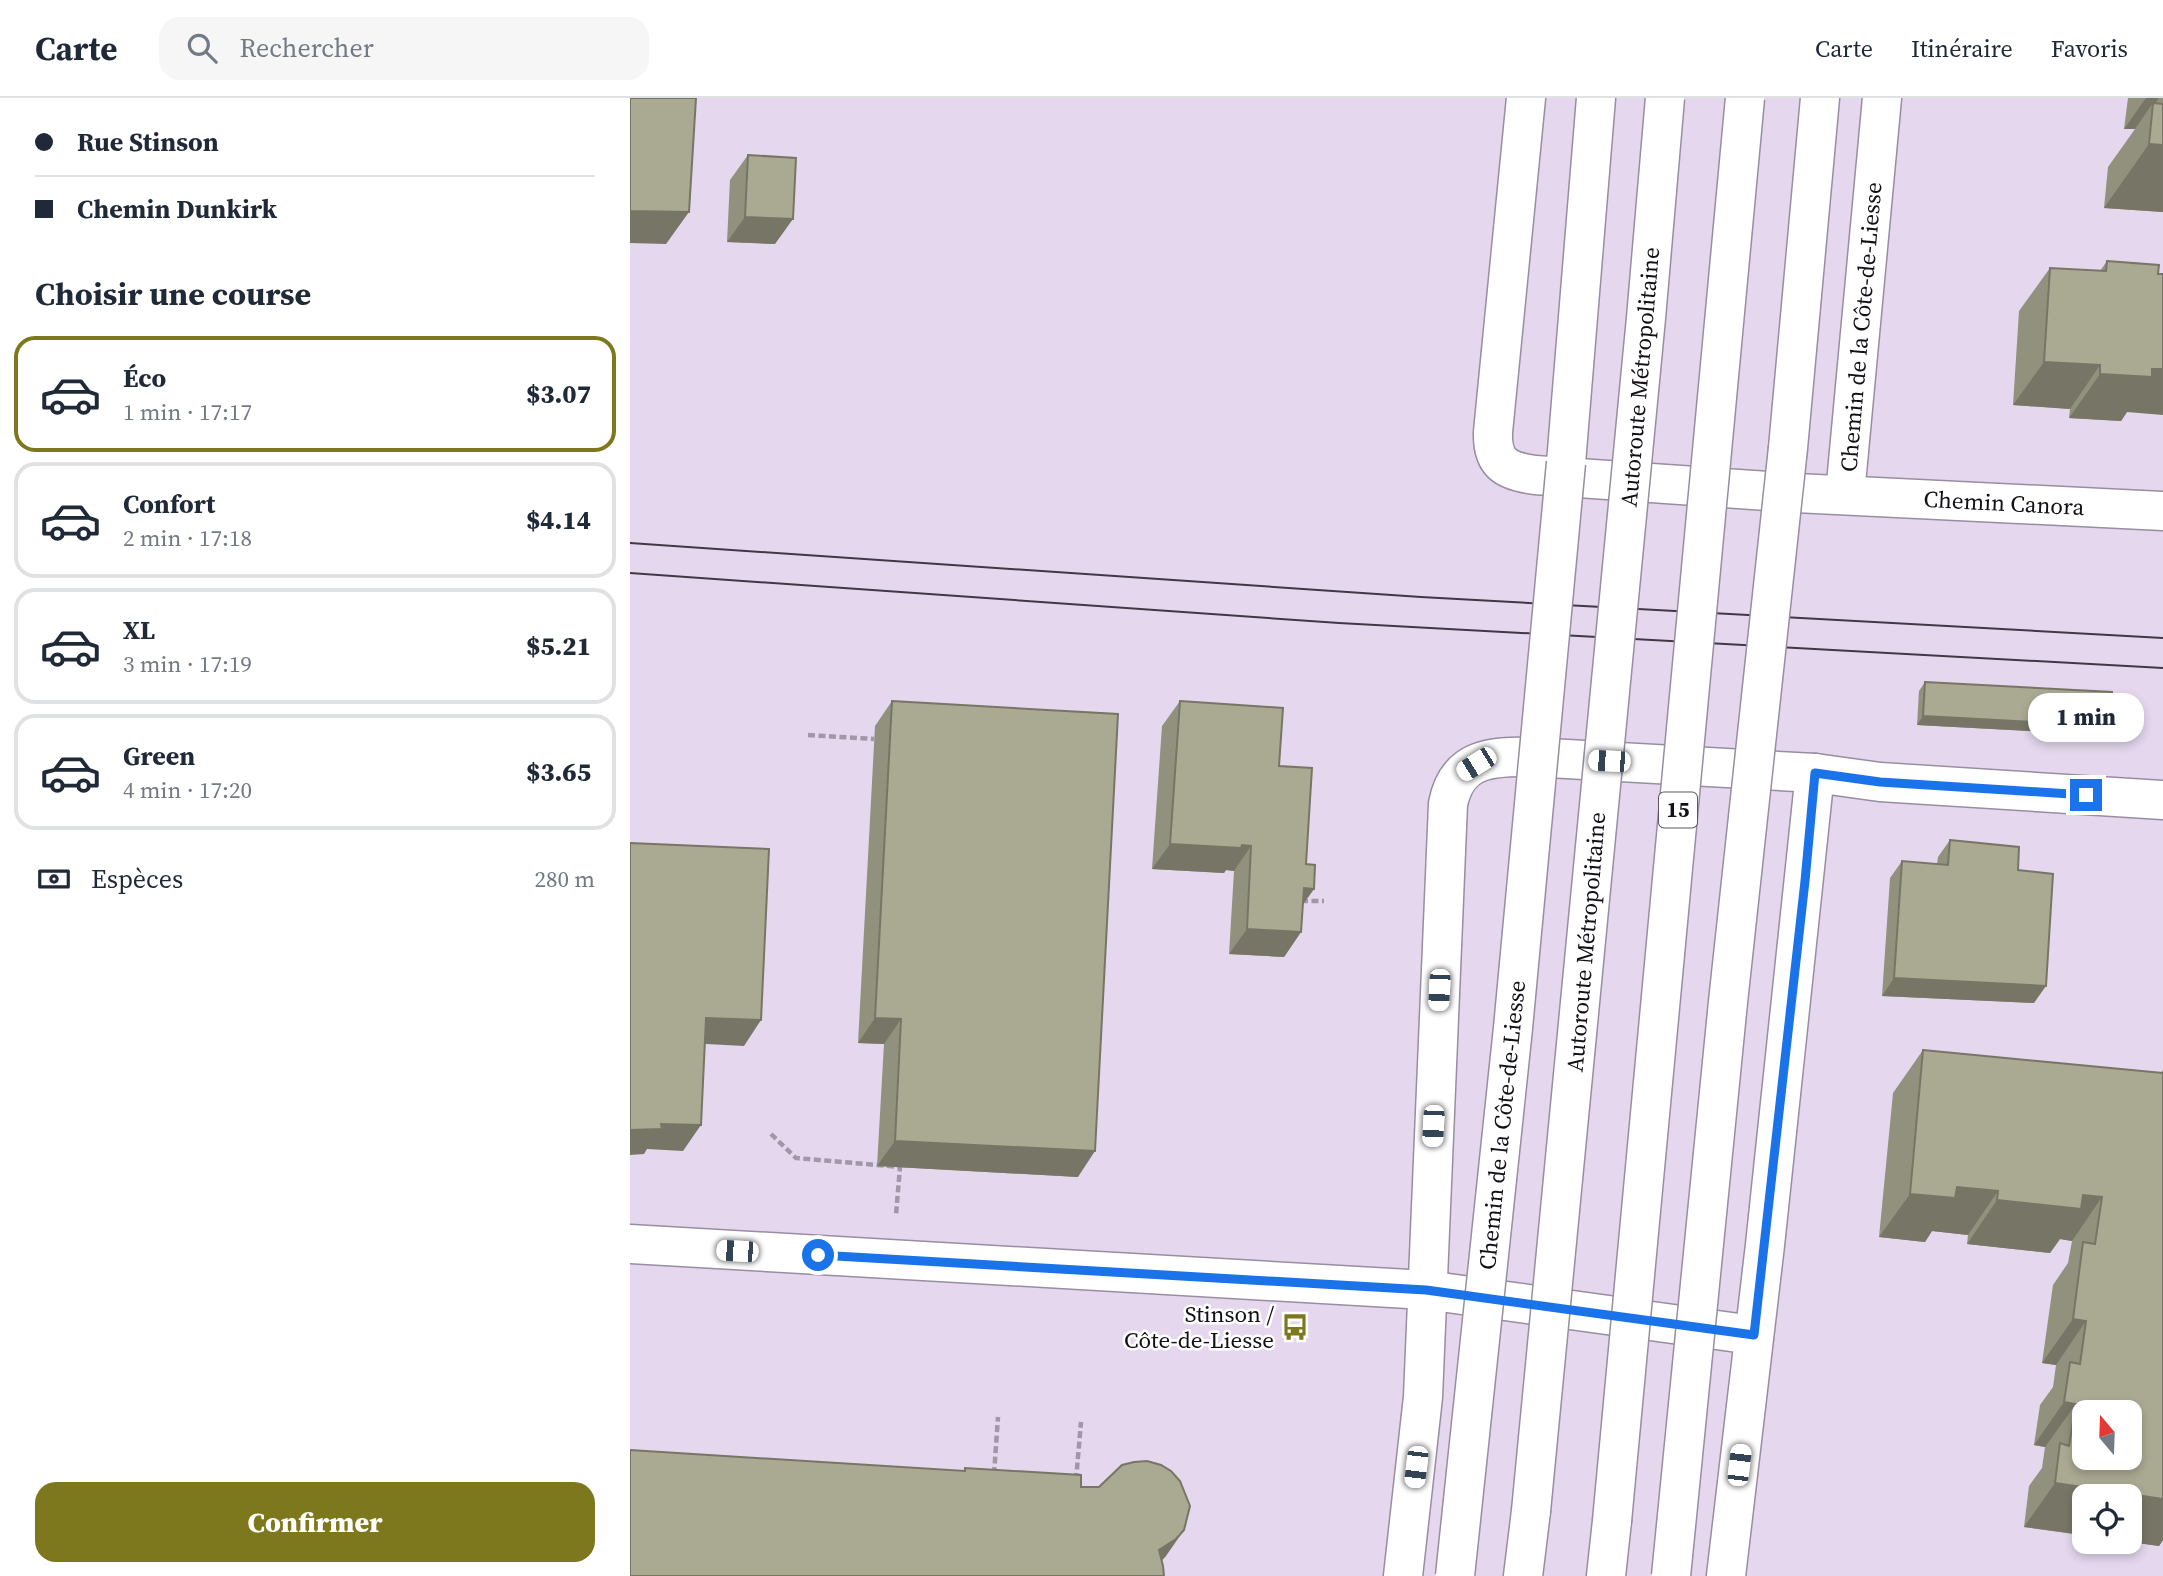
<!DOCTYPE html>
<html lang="fr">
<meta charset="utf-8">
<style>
:root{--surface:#fff;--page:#f6f6f7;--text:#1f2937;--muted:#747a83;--line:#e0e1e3;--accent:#7d781d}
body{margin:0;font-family:"Source Serif 4",serif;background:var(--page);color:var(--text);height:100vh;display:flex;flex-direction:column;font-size:26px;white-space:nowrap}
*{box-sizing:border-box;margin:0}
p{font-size:23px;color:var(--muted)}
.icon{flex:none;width:38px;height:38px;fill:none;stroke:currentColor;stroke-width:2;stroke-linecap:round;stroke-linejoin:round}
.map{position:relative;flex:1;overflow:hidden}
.side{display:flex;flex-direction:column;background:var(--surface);width:630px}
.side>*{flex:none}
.top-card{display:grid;align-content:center;height:154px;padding:0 35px;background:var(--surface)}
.needle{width:46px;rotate:341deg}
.tools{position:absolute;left:1442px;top:1302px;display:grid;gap:14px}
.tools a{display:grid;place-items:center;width:70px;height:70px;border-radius:14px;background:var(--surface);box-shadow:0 4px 10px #0003;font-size:35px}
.end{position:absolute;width:32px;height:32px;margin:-16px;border:9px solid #1a73e8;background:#fff;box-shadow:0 0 0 4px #fff}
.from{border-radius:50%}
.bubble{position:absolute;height:49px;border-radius:21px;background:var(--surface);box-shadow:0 4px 10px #0003;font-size:23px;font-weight:800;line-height:49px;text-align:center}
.car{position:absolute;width:21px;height:42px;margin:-21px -10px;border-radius:9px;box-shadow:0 0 5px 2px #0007;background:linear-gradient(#fff 24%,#345 0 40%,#fff 0 76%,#345 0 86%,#fff 0)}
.top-card b{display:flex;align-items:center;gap:24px;height:66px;font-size:26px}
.top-card b+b{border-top:2px solid var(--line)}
.top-card i{width:18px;height:18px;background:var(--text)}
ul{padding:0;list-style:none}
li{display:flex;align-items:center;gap:21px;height:116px;margin:0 14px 10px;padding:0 21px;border:4px solid var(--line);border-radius:21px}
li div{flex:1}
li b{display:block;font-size:26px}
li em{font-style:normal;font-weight:800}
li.current{border-color:var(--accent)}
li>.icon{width:63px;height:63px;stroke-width:1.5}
h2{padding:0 35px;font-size:32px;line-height:84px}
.pay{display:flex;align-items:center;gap:18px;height:77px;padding:0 35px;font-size:26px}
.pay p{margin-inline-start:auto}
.primary-button{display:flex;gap:14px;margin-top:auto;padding:14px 35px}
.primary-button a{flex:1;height:80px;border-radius:21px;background:var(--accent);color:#fff;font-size:28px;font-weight:800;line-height:80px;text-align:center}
header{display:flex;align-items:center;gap:42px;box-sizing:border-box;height:98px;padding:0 35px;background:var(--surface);border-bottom:2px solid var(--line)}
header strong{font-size:33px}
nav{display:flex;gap:38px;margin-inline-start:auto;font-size:24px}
.search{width:490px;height:63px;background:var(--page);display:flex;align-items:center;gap:18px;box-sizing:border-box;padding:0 24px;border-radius:21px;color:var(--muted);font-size:26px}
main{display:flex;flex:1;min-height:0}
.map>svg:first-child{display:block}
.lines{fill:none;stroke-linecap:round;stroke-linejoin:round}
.minor-casing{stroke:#988da1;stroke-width:41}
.major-casing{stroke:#988da1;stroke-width:41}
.highway-casing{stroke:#988da1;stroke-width:41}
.path{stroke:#a197a9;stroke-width:4.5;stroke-dasharray:7 3.5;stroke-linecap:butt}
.minor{stroke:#fff;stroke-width:38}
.major{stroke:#fff;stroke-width:38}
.highway{stroke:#fff;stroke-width:38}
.tram{stroke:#3f3944;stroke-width:2}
.major-bridge-casing{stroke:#988da1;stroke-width:41;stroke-linecap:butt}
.highway-bridge-casing{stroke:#988da1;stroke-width:41;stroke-linecap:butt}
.major-bridge{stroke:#fff;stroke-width:38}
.highway-bridge{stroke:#fff;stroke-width:38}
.wall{fill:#92917e}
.shaded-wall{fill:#777666}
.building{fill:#aaa992;stroke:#777666;stroke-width:2;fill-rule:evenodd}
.route{stroke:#1a73e8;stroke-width:9}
.labels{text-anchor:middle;stroke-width:5;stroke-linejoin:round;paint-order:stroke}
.shield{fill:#fff;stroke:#5a575c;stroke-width:2}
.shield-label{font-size:21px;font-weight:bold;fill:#130f16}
.street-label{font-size:23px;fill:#130f16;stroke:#fff}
.poi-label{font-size:23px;fill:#130f16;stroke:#fff;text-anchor:end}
</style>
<header>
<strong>Carte</strong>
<div class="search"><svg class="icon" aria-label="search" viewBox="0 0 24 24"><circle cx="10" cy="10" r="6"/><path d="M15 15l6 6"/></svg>Rechercher</div>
<nav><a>Carte</a><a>Itinéraire</a><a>Favoris</a></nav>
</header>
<main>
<section class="side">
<div class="top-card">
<b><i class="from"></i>Rue Stinson</b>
<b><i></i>Chemin Dunkirk</b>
</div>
<h2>Choisir une course</h2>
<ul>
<li class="current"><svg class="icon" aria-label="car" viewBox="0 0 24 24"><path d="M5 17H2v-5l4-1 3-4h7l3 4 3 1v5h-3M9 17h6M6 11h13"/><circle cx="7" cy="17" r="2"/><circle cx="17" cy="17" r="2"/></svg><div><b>Éco</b><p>1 min · 17:17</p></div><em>$3.07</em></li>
<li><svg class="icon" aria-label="car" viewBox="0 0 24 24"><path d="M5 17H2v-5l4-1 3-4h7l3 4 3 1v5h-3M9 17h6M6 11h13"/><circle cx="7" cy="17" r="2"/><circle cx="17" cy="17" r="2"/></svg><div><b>Confort</b><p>2 min · 17:18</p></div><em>$4.14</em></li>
<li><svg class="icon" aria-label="car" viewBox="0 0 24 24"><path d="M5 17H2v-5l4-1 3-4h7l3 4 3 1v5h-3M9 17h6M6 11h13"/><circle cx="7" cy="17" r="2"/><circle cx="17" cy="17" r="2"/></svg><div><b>XL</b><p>3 min · 17:19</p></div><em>$5.21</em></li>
<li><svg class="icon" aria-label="car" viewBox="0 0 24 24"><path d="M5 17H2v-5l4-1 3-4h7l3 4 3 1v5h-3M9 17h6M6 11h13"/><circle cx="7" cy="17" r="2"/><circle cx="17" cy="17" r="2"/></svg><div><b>Green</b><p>4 min · 17:20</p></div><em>$3.65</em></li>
</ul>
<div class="pay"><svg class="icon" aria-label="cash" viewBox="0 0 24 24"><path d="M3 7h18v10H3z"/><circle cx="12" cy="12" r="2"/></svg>Espèces<p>280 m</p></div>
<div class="primary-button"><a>Confirmer</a></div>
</section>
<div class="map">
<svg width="1533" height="1478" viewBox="0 0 1533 1478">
<rect width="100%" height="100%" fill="#e5d8ee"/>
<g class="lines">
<defs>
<g id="minor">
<path d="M896,0L863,334C862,365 875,373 905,377L1166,395L1533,413"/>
<path d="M1215,396L1252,0"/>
<path d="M0,1146L796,1192L1123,1237"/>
<path d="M773,1478L793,1299L818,706C827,660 861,658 901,659L1185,675L1250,684L1533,702"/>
<path d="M1096,1478L1135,1147L1185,675"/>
</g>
<g id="major">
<path d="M1158,350L1190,0"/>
<path d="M936,365L966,0"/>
</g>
<g id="highway">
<path d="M893,1478L901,1413"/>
<path d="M976,1478L982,1423"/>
</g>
</defs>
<use href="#minor" class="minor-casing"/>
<use href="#major" class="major-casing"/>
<use href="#highway" class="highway-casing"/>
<g class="path">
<path d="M178,637L244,641"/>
<path d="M671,803H694"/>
<path d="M141,1036L166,1060L270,1069L266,1117"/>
<path d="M364,1376L368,1319"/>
<path d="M446,1382L451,1324"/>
</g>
<use href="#minor" class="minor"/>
<use href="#major" class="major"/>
<use href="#highway" class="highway"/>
<g class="tram">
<path d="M0,445L791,499L1533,540"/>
<path d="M0,475L709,525L1533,570"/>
</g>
<defs>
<g id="major-bridge">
<path d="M825,1478L883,930L936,365"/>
<path d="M1041,1478L1098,904L1158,350"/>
</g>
<g id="highway-bridge">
<path d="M901,1413L1016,220L1035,0"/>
<path d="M982,1423L1115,0"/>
</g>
</defs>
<use href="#major-bridge" class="major-bridge-casing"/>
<use href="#highway-bridge" class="highway-bridge-casing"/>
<use href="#major-bridge" class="major-bridge"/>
<use href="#highway-bridge" class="highway-bridge"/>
</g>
<g class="wall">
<path d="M1498,0H1533V114L1474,110L1478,69L1505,31H1494Z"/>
<path d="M118,57L145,146L97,144L100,82Z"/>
<path d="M1477,163L1497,314L1491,323L1439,320L1440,311L1383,307L1389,213L1420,170L1470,173Z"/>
<path d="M1295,584L1474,637L1287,627L1289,593Z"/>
<path d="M262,603L448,1079L247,1068L254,946L228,945L245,628Z"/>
<path d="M550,603L649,668L676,766L684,791L673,806L671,834L654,859L599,856L604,773L596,772L594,775L522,771L532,628Z"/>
<path d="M1320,742L1388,772L1404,905L1252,898L1260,780L1272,763L1307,766L1308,759Z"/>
<path d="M1293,952L1531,975L1533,972V1442L1529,1448L1394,1429L1399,1388L1412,1370L1415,1349L1404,1347L1410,1307L1423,1289L1426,1267L1412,1265L1423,1187L1438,1165L1442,1143L1430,1141L1420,1155L1337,1146L1338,1137L1302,1133L1295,1144L1249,1139L1263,995Z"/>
</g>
<g class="shaded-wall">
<path d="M1516,0H1529L1523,9V5L1505,31H1494Z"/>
<path d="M1519,46L1533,47V114L1474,110Z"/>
<path d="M0,113L59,114L36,146L0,145Z"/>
<path d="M115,119L163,121L145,146L97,144Z"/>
<path d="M1414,264L1470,267L1440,311L1383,307Z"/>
<path d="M1522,271H1533V317L1497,314L1491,323L1439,320L1470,276Z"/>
<path d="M1293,618L1480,628L1474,637L1287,627Z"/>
<path d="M540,746L612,747L621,748L604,773L596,772L594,775L522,771Z"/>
<path d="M674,790L684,791L666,816Z"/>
<path d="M617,831L671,834L654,859L599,856Z"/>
<path d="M1264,880L1416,888L1404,905L1252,898Z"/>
<path d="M76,920L131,922L114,948L58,945Z"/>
<path d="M245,920L271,921L254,946L228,945Z"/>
<path d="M31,1026L71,1027L53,1053L17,1051L14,1056L0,1057V1032Z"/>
<path d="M265,1043L465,1053L448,1079L247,1068Z"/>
<path d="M1327,1089L1368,1093L1338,1137L1302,1133L1295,1144L1249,1139L1280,1096Z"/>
<path d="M1453,1097L1472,1099L1442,1143L1430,1141L1420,1155L1337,1146L1367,1102Z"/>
<path d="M1443,1221L1456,1223L1426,1267L1412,1265Z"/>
<path d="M1434,1304L1446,1306L1415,1349L1404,1347Z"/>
<path d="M1425,1385L1533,1401V1442L1529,1448L1500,1444V1398H1454V1437L1394,1429Z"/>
<path d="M554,1432L536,1458L528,1467L529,1452Z"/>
</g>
<g class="building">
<path d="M0,0H66L59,114L0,113Z"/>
<path d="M1523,5L1533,6V47L1519,46Z"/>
<path d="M118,57L166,60L163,121L115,119Z"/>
<path d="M1477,163L1529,167L1528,176H1533V271H1522V279L1470,276V267L1414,264L1420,170L1476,173Z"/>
<path d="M1295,584L1482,594L1480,628L1293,618Z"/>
<path d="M262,603L488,616L465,1053L265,1043L271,921L245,920Z"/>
<path d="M550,603L653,610L649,668L682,670L676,766L685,767L684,791L674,790L671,834L617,831L621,748L612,747L611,750L540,746Z"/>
<path d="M1320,742L1389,749L1388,772L1423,776L1416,888L1264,880L1272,763L1318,767Z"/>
<path d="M0,745L139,751L131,922L76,920L71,1027L31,1026L32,1031L0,1032Z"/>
<path d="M1293,952L1533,975V1401L1425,1385L1430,1345L1439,1348L1446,1306L1434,1304L1440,1264L1450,1266L1456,1223L1443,1221L1453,1144L1465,1146L1472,1099L1453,1097L1451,1111L1367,1102L1368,1093L1327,1089L1325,1100L1280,1096ZM1454,1314H1500V1360H1454Z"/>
<path d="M0,1352L335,1373V1370L451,1377V1389H469L492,1367L504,1364L517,1363L531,1367L541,1373L550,1383L560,1408L554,1432L546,1441L529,1452L533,1468L534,1478H0Z"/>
</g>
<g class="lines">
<path class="route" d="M188,1157L796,1192L1124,1237L1175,783L1185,675L1250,684L1456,697"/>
</g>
<defs>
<symbol id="bus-bare" viewBox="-9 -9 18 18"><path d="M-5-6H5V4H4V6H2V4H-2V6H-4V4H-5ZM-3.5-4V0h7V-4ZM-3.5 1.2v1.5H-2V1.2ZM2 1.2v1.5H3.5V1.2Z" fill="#7d781d" stroke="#fff" stroke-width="2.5" paint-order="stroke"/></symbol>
</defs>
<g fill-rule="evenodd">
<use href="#bus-bare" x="646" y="1210" width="38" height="38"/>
</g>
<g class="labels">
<rect class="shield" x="1029" y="694.5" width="38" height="35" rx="5"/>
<g class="shield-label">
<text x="1048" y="719">15</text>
</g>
<g class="street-label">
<text transform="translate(1231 229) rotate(-85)" y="8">Chemin de la Côte-de-Liesse</text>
<text transform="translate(1010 279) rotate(-85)" y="8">Autoroute Métropolitaine</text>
<text transform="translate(1374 405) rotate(3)" y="8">Chemin Canora</text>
<text transform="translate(956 844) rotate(-85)" y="8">Autoroute Métropolitaine</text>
<text transform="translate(872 1027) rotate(-84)" y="8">Chemin de la Côte-de-Liesse</text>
</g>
<g class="poi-label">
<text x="644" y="1224">Stinson /<tspan x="644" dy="26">Côte-de-Liesse</tspan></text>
</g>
</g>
</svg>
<div class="tools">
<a><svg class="needle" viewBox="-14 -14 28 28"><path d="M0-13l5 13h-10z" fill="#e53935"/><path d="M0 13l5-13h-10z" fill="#747a83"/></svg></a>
<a><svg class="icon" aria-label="locate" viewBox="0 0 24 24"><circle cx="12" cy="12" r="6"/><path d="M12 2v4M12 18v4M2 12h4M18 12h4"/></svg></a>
</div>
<i class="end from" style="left:188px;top:1157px"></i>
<i class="end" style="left:1456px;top:697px"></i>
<div class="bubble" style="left:1398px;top:595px;width:116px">1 min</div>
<i class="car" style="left:979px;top:663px;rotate:273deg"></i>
<i class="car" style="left:846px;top:666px;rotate:238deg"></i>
<i class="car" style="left:809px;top:892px;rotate:183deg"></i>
<i class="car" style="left:803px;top:1028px;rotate:183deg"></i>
<i class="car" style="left:107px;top:1153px;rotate:273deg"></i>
<i class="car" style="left:1109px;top:1367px;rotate:7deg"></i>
<i class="car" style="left:786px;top:1369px;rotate:187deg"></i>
</div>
</main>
